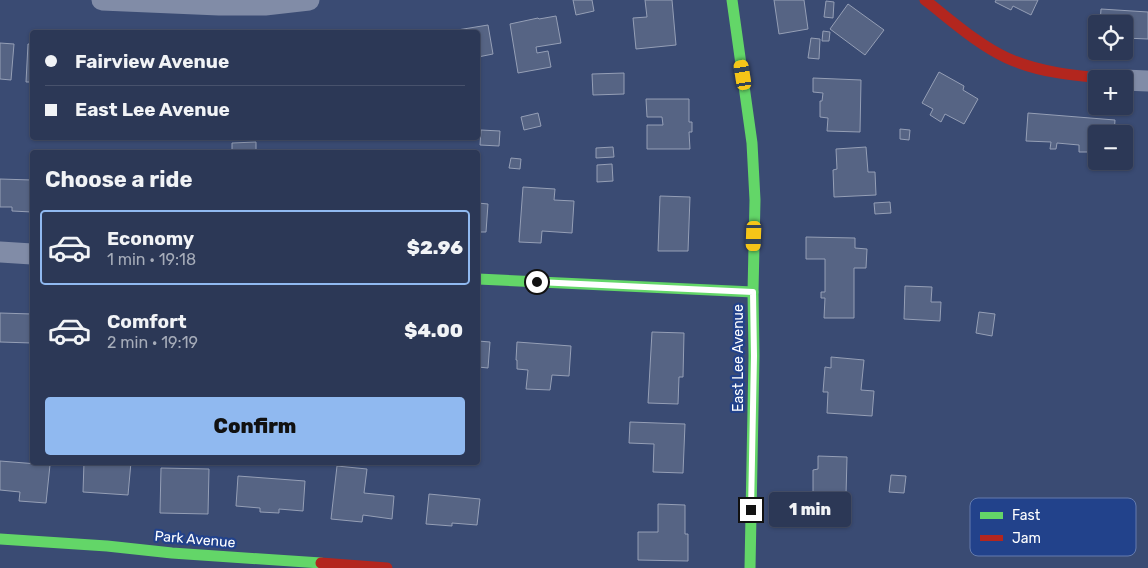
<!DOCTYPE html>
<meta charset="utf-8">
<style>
:root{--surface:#2c3856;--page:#384360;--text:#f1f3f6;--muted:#a6acb9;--line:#48526c;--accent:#90b9f0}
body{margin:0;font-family:Rubik,sans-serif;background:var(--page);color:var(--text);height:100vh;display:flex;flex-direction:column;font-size:19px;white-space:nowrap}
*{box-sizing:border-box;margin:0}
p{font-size:16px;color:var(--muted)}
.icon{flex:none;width:28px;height:28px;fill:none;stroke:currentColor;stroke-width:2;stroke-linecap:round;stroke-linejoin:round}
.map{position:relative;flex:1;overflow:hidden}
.sheet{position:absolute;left:30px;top:150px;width:450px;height:315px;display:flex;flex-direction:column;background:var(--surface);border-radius:5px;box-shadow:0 1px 4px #0004,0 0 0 1px var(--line)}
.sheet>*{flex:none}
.guide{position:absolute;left:30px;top:30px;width:450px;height:110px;border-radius:5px;box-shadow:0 1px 4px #0004,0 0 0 1px var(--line);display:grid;align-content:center;height:110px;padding:0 15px;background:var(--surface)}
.fabs{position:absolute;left:1088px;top:15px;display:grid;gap:10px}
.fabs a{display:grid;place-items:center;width:45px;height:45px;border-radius:5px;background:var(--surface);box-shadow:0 1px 4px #0004,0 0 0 1px var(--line);font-size:25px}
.end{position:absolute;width:22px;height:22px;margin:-11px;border:6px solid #fff;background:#111;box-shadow:0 0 0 2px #111}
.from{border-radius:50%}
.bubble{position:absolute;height:35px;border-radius:5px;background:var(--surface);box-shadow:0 1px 4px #0004,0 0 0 1px var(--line);font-size:16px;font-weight:800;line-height:35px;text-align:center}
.car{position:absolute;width:15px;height:30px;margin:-15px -8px;border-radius:6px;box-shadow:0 0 4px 1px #0007;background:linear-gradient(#f5c518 24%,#345 0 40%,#f5c518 0 76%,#345 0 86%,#f5c518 0)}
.guide b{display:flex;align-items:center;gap:18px;height:48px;font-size:19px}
.guide b+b{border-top:1px solid var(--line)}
.guide i{width:12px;height:12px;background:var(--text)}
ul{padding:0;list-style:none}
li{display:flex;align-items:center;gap:15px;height:75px;margin:0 10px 8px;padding:0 5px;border:2px solid transparent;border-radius:5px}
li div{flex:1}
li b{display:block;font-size:19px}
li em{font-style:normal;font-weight:800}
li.current{border-color:var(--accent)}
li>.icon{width:45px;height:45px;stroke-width:1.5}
h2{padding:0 15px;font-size:22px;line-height:60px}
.primary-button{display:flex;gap:10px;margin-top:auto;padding:10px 15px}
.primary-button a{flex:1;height:58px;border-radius:5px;background:var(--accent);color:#111;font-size:20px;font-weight:800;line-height:58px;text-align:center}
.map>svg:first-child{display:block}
.building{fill:#566484;stroke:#959fb6}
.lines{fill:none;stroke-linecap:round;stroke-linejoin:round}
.street{stroke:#818ca7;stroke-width:21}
.fast{stroke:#63d668;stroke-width:11}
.jam{stroke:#b3261e;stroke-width:11}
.route{stroke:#fff;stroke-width:6}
.labels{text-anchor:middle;stroke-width:4.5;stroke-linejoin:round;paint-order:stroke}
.street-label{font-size:14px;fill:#fff;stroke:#22428b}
.key{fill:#22428b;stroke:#647bae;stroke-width:1}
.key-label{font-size:14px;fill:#fff}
</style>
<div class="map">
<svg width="1148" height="568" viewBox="0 0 1148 568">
<rect width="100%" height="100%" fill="#3a4b73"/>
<g class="building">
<path d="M573,0H592L594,11L576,15Z"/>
<path d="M645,0H672L676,45L636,49L633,18L647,17Z"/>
<path d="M774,0H804L808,29L779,34Z"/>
<path d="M996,0H1038L1031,15L1013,6L1011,10L995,2Z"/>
<path d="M826,1L834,2L833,18L824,17Z"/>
<path d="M848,4L884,30L865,55L830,29Z"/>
<path d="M1101,9L1148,12V39L1124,38V24H1100Z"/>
<path d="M556,16L561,43L536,47L537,53L548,51L551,67L518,73L510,24L538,18L539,19Z"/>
<path d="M488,25L493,54L478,57V32H445Z"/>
<path d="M823,31L830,32L829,41H822Z"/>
<path d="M811,38L820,39L819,59L808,58Z"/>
<path d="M0,43L14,44L11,80L0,79Z"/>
<path d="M28,44H32V82H26Z"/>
<path d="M939,72L964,86L963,90L978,99L964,124L945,114L941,122L930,115L933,109L922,103Z"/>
<path d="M624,73V94L593,95L592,74Z"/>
<path d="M813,78L861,80L860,132L827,131L828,118L820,117V101H822L823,93L813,92Z"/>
<path d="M646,99H689V122H692V132H689L690,149H647V125H663L662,117H647Z"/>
<path d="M538,113L541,126L524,130L521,117Z"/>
<path d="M1028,113L1115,120L1114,134H1096V147L1088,146V152H1079V145L1057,143L1056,149H1050L1051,142L1026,141Z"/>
<path d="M900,129L910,130L909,140L900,139Z"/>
<path d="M481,130L500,131L499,146L480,145Z"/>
<path d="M256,142V152H232V143Z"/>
<path d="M613,147L614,157L596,158V148Z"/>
<path d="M866,147L868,172H875L876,195L834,197L833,170L837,169L836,149Z"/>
<path d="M511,158L521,159L520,169L509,168Z"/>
<path d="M612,164L613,181L597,182V165Z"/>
<path d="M0,179L32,180V212L12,211V207H0Z"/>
<path d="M523,187L555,189L554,200L574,201L572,233L542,231L541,243L519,242Z"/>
<path d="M660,196L690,197L688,251H658Z"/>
<path d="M890,202L891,213L875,214L874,203Z"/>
<path d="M478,203L488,204L486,232H478Z"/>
<path d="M806,237L855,238V248L867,249L866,268H854V318H824L825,298H821V292H825V259H806Z"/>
<path d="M905,286L932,287L931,302H941L940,321L904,319Z"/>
<path d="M979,312L995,314L992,336L976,333Z"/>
<path d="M0,313L32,314V343L0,342Z"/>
<path d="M652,332L684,333L683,377H679L678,404L648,403Z"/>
<path d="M478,341L490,342L488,368L478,367Z"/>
<path d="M517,342L571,346L569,376L552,375L550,390L526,389L528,370L517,369V360H516Z"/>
<path d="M831,357L864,360L861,390L874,391L872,416L827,413L828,392H823L825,367L831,368Z"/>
<path d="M630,422L685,424L683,473L653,472L654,444L629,443Z"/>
<path d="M818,456L847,457L846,495H847V519H810L811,494L813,493V470L818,469Z"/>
<path d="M0,461L50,465L46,503L19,501L20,492L0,490Z"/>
<path d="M84,462H131L128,495L83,492Z"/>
<path d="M337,466L367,469L364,493L394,496L392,519L363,515L362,522L331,519Z"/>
<path d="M161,468L209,469L208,514L160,513Z"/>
<path d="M891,475L906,476L904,493L889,492Z"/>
<path d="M238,476L305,481L303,511L279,509V513L260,512V508L236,506Z"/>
<path d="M429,494L480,499L477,525L452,523V526L426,524Z"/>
<path d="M658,504L685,505V534H688V561L638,560V532H658Z"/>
</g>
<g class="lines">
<g class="street">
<path d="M102,0L219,5H265L309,0"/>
<path d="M1124,80L1148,81"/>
<path d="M0,252L32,254"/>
</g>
<g class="fast">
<path d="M732,0L752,143L755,200L753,292L754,356L750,568"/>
<path d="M478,279L753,292"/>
<path d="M0,539L107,546L172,553L321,563"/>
</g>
<g class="jam">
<path d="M925,0C951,20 977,44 1007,58C1040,73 1077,76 1113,79"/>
<path d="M321,563L387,568"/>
</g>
</g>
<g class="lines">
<path class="route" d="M537,282L753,292L754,356L751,510"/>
</g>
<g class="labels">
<g class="street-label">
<text transform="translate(738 358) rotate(-90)" y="5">East Lee Avenue</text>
<text transform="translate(195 539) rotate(5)" y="5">Park Avenue</text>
</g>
</g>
<rect x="970" y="498" width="166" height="58" rx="8" class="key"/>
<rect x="980" y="512" width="23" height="7" fill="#63d668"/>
<rect x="980" y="535" width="23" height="6" fill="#b3261e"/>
<g class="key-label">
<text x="1012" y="520">Fast</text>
<text x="1012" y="543">Jam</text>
</g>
</svg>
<div class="fabs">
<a><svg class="icon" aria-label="locate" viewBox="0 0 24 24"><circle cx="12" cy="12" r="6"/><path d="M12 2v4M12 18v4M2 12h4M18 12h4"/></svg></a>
<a>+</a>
<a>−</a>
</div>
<i class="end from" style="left:537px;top:282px"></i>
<i class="end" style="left:751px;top:510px"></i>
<div class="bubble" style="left:769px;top:492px;width:82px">1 min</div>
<i class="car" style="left:743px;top:75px;rotate:351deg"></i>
<i class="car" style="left:754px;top:236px;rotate:182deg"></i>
<div class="guide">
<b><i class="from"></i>Fairview Avenue</b>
<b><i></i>East Lee Avenue</b>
</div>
<section class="sheet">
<h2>Choose a ride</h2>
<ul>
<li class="current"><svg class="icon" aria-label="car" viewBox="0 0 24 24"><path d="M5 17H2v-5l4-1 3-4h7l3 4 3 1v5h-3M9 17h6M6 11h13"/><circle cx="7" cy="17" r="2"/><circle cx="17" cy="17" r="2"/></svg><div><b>Economy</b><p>1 min · 19:18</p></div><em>$2.96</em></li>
<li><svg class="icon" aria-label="car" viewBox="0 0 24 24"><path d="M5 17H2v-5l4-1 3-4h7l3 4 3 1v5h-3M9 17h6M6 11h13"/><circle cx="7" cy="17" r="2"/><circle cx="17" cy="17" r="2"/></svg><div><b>Comfort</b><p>2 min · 19:19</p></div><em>$4.00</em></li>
</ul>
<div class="primary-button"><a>Confirm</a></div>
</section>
</div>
